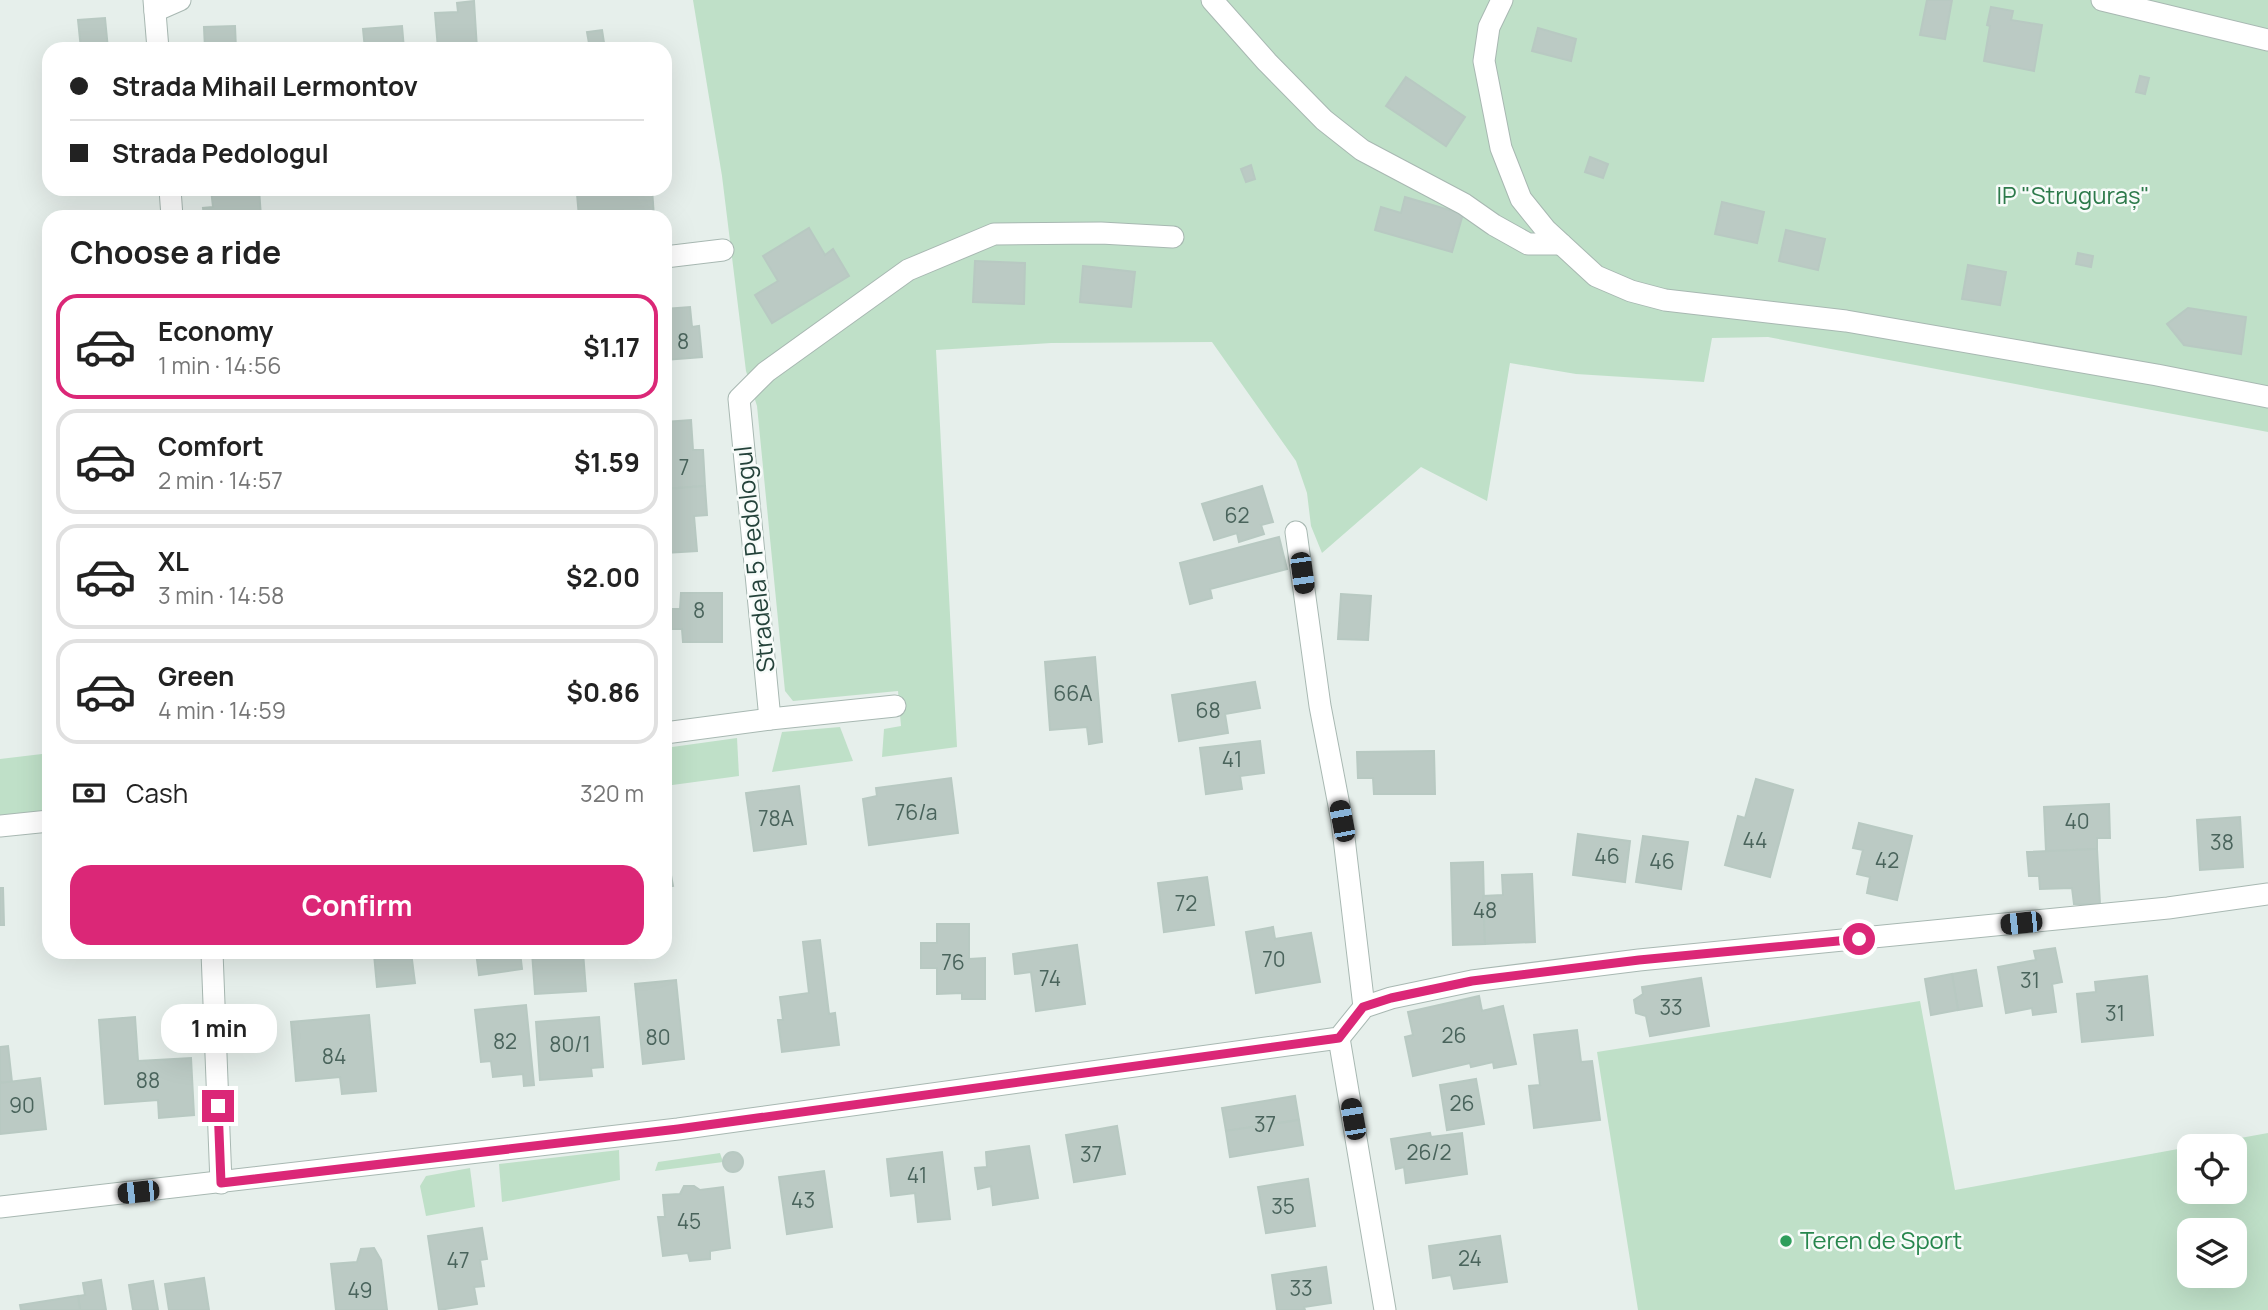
<!DOCTYPE html>
<meta charset="utf-8">
<style>
:root{--surface:#fff;--page:#f6f6f6;--text:#222;--muted:#767676;--line:#e0e0e0;--accent:#db2777}
body{margin:0;font-family:Manrope,sans-serif;background:var(--page);color:var(--text);height:100vh;display:flex;flex-direction:column;font-size:26px;white-space:nowrap}
*{box-sizing:border-box;margin:0}
p{font-size:23px;color:var(--muted)}
.icon{flex:none;width:38px;height:38px;fill:none;stroke:currentColor;stroke-width:2;stroke-linecap:round;stroke-linejoin:round}
.map{position:relative;flex:1;overflow:hidden}
.sheet{position:absolute;left:42px;top:210px;width:630px;height:749px;display:flex;flex-direction:column;background:var(--surface);border-radius:21px;box-shadow:0 7px 28px #0002}
.sheet>*{flex:none}
.hud{position:absolute;left:42px;top:42px;width:630px;height:154px;border-radius:21px;box-shadow:0 7px 28px #0002;display:grid;align-content:center;height:154px;padding:0 28px;background:var(--surface)}
.controls{position:absolute;left:2177px;top:1134px;display:grid;gap:14px}
.controls a{display:grid;place-items:center;width:70px;height:70px;border-radius:14px;background:var(--surface);box-shadow:0 7px 28px #0002;font-size:35px}
.end{position:absolute;width:32px;height:32px;margin:-16px;border:9px solid #db2777;background:#fff;box-shadow:0 0 0 4px #fff}
.from{border-radius:50%}
.bubble{position:absolute;height:49px;border-radius:21px;background:var(--surface);box-shadow:0 7px 28px #0002;font-size:23px;font-weight:700;line-height:49px;text-align:center}
.car{position:absolute;width:21px;height:42px;margin:-21px -10px;border-radius:9px;box-shadow:0 0 5px 2px #0007;background:linear-gradient(#222 24%,#8ab4d8 0 40%,#222 0 76%,#8ab4d8 0 86%,#222 0)}
.hud b{display:flex;align-items:center;gap:24px;height:66px;font-size:26px}
.hud b+b{border-top:2px solid var(--line)}
.hud i{width:18px;height:18px;background:var(--text)}
ul{padding:0;list-style:none}
li{display:flex;align-items:center;gap:21px;height:105px;margin:0 14px 10px;padding:0 14px;border:4px solid var(--line);border-radius:21px}
li div{flex:1}
li b{display:block;font-size:26px}
li em{font-style:normal;font-weight:700}
li.on{border-color:var(--accent)}
li>.icon{width:63px;height:63px;stroke-width:1.5}
h2{padding:0 28px;font-size:32px;line-height:84px}
.pay{display:flex;align-items:center;gap:18px;height:77px;padding:0 28px;font-size:26px}
.pay p{margin-inline-start:auto}
.cta{display:flex;gap:14px;margin-top:auto;padding:14px 28px}
.cta a{flex:1;height:80px;border-radius:21px;background:var(--accent);color:#fff;font-size:28px;font-weight:700;line-height:80px;text-align:center}
.map>svg:first-child{display:block}
.green{fill:#bfe0c8;fill-rule:evenodd}
.building{fill:#bbcac4;stroke:#b8c9c2;stroke-width:2}
.lines{fill:none;stroke-linecap:round;stroke-linejoin:round}
.minor-casing{stroke:#a8b8b2;stroke-width:23}
.minor{stroke:#fff;stroke-width:21}
.route{stroke:#db2777;stroke-width:9}
.leisure-dot{fill:#2e9e5b;stroke:#f7fbf9;stroke-width:2.5}
.labels{text-anchor:middle;stroke-width:5;stroke-linejoin:round;paint-order:stroke}
.number-label{font-size:21px;fill:#4a645c}
.park-label{font-size:24px;fill:#2d7a4b;stroke:#f7fbf9}
.street-label{font-size:24px;fill:#24423a;stroke:#f7fbf9}
.leisure-label{font-size:24px;fill:#27864d;stroke:#f7fbf9;text-anchor:start}
</style>
<div class="map">
<svg width="2268" height="1310" viewBox="0 0 2268 1310">
<rect width="100%" height="100%" fill="#e6efeb"/>
<g class="green">
<path d="M693,0H2268V432L1768,337L1712,338L1704,382L1576,374L1510,363L1487,501L1421,467L1322,553L1311,526L1307,493L1296,461L1212,342L1051,343L936,350L957,747L882,757L884,729L901,726L898,691L793,701L785,691L757,406L746,371L722,176Z"/>
<path d="M840,727L853,761L772,772L782,732Z"/>
<path d="M737,738L739,776L665,786V748Z"/>
<path d="M42,754L45,785H49V802L45,812L0,815V759Z"/>
<path d="M1920,1001L1955,1190L2189,1147V1192H2235V1146H2196L2268,1133V1310H1638L1597,1052ZM2189,1230H2235V1276H2189Z"/>
<path d="M619,1150L620,1180L502,1202L499,1164Z"/>
<path d="M720,1153L723,1162L655,1171L658,1162Z"/>
<path d="M470,1168L475,1207L426,1216L420,1186L426,1176Z"/>
</g>
<g class="building">
<path d="M1927,0H1952L1945,39L1920,35Z"/>
<path d="M474,1L477,49H438L435,13L458,12L457,3Z"/>
<path d="M1991,7L2013,11L2011,20L2042,25L2034,71L1984,61L1990,26L1987,25Z"/>
<path d="M105,18L108,49H81L78,20Z"/>
<path d="M235,26L236,49H205L204,27Z"/>
<path d="M402,26L404,49H365L363,29Z"/>
<path d="M1538,28L1576,39L1571,61L1532,51Z"/>
<path d="M602,30L605,49H590L587,32Z"/>
<path d="M2140,76L2149,78L2145,94L2136,92Z"/>
<path d="M1406,77L1465,117L1446,146L1386,106Z"/>
<path d="M1590,157L1608,164L1603,178L1585,172Z"/>
<path d="M1251,165L1255,179L1246,182L1241,169Z"/>
<path d="M211,189H259L261,217H204L203,208L213,207Z"/>
<path d="M625,189H652L654,217H579L577,194Z"/>
<path d="M1405,197L1463,214L1452,252L1375,230L1381,207L1401,213Z"/>
<path d="M1722,202L1764,212L1757,243L1715,234Z"/>
<path d="M809,228L825,255L833,249L849,276L772,323L755,295L778,281L763,256Z"/>
<path d="M1786,230L1825,239L1818,270L1779,261Z"/>
<path d="M2078,253L2093,256L2091,267L2076,264Z"/>
<path d="M975,261L1025,263L1024,304L973,302Z"/>
<path d="M1968,265L2006,272L2000,305L1962,299Z"/>
<path d="M1083,266L1135,272L1131,307L1080,302Z"/>
<path d="M690,307L692,327L699,326L702,357L665,360V309Z"/>
<path d="M2188,308L2246,317L2241,354L2184,345L2167,324Z"/>
<path d="M691,420L693,450H703L705,486L665,489V422Z"/>
<path d="M705,486L707,515L694,516L697,551L665,553V489Z"/>
<path d="M1262,486L1273,522L1261,525L1264,534L1239,542L1237,533L1214,540L1202,504Z"/>
<path d="M1279,537L1287,569L1210,589L1212,598L1190,604L1180,563Z"/>
<path d="M681,593H722V642H683L682,629H672V609H680Z"/>
<path d="M1341,594L1371,596L1368,640L1338,639Z"/>
<path d="M1095,657L1102,742L1089,744L1087,727L1050,730L1045,662Z"/>
<path d="M1255,682L1260,708L1225,714L1228,733L1179,741L1172,695Z"/>
<path d="M1260,741L1264,773L1240,776L1242,789L1206,794L1200,748Z"/>
<path d="M1434,751L1435,794H1374L1373,778H1358L1357,752Z"/>
<path d="M951,778L958,833L869,845L863,799L877,796L876,788Z"/>
<path d="M1756,779L1793,790L1770,877L1725,865L1738,816L1745,818Z"/>
<path d="M799,786L806,844L754,851L746,793Z"/>
<path d="M2109,804L2110,838H2097V849L2046,851L2044,807Z"/>
<path d="M2240,817L2243,867L2200,870L2197,820Z"/>
<path d="M1859,823L1912,836L1897,900L1867,893L1870,877L1857,874L1863,850L1853,848Z"/>
<path d="M1578,834L1630,841L1625,882L1573,875Z"/>
<path d="M1643,836L1688,842L1681,889L1636,882Z"/>
<path d="M665,843L673,886L665,887Z"/>
<path d="M2097,849L2100,904H2074L2072,888L2040,889L2039,876H2029L2027,852Z"/>
<path d="M1483,862L1485,944L1453,945L1451,863Z"/>
<path d="M1532,874L1535,942L1485,944L1483,896L1503,895L1502,875Z"/>
<path d="M1207,877L1214,925L1164,932L1158,883Z"/>
<path d="M0,888H3L4,925H0Z"/>
<path d="M937,924H969V959L985,958V999H962V993L937,994V968H921V943H937Z"/>
<path d="M1273,927L1275,939L1311,933L1320,982L1256,993L1246,932Z"/>
<path d="M820,940L829,1014L835,1013L839,1045L782,1052L778,1020H783L780,997L809,993L803,942Z"/>
<path d="M1077,945L1085,1004L1036,1011L1031,972L1015,974L1013,954Z"/>
<path d="M2055,948L2062,982L2052,984L2056,1012L2033,1015L2032,1008L2006,1013L1998,967L2036,960L2034,951Z"/>
<path d="M392,952H411L415,983L377,987L374,954Z"/>
<path d="M476,952H520L522,969L479,975Z"/>
<path d="M532,952H583L586,991L535,994Z"/>
<path d="M1976,970L1982,1006L1958,1010L1952,974Z"/>
<path d="M1952,974L1958,1010L1931,1015L1925,979Z"/>
<path d="M2147,976L2153,1035L2082,1042L2077,994L2096,992L2095,982Z"/>
<path d="M1701,978L1709,1026L1650,1036L1646,1016L1636,1013L1634,1000L1643,994L1642,987Z"/>
<path d="M676,980L684,1059L643,1064L635,984Z"/>
<path d="M1479,996L1482,1011L1503,1006L1516,1064L1494,1068L1493,1062L1471,1067L1470,1063L1413,1076L1405,1037L1413,1035L1408,1012Z"/>
<path d="M526,1005L534,1085L524,1086L523,1074L493,1077L491,1061L481,1062L475,1010Z"/>
<path d="M369,1015L376,1091L342,1094L340,1077L296,1081L291,1022Z"/>
<path d="M135,1017L138,1061L191,1058L194,1115L159,1118L158,1100L105,1104L99,1020Z"/>
<path d="M599,1017L603,1067L591,1068L592,1076L540,1080L536,1022Z"/>
<path d="M1577,1030L1581,1062L1592,1061L1600,1120L1534,1128L1529,1086L1540,1085L1534,1035Z"/>
<path d="M8,1046L12,1082L0,1083V1047Z"/>
<path d="M40,1078L46,1129L0,1134V1083Z"/>
<path d="M1476,1079L1484,1124L1447,1130L1440,1085Z"/>
<path d="M1295,1096L1299,1120L1226,1131L1222,1108Z"/>
<path d="M1299,1120L1303,1145L1230,1157L1226,1131Z"/>
<path d="M1117,1126L1125,1174L1074,1182L1066,1135Z"/>
<path d="M1430,1133L1431,1137L1462,1133L1467,1174L1406,1183L1404,1167L1396,1169L1391,1139Z"/>
<path d="M1029,1146L1038,1198L993,1205L991,1186L978,1189L975,1168L987,1167L986,1152Z"/>
<path d="M942,1152L950,1219L918,1222L915,1193L891,1196L887,1159Z"/>
<circle cx="733" cy="1162" r="10"/>
<path d="M824,1171L832,1227L787,1234L779,1177Z"/>
<path d="M1308,1179L1315,1226L1266,1233L1258,1187Z"/>
<path d="M684,1186H694L700,1190L723,1187L730,1248L710,1251V1259L690,1261L688,1253L663,1256L658,1217H665L663,1195L680,1194Z"/>
<path d="M482,1228L487,1259L480,1260L484,1286L474,1287L477,1304L439,1310L428,1236Z"/>
<path d="M1500,1236L1507,1282L1454,1289L1451,1275L1433,1278L1429,1246Z"/>
<path d="M374,1248L381,1260L387,1310H336L331,1264L357,1262L361,1249Z"/>
<path d="M1326,1267L1331,1303L1304,1307L1305,1310H1277L1272,1275Z"/>
<path d="M204,1278L209,1310H169L165,1284Z"/>
<path d="M101,1280L106,1310H80L78,1296L85,1295L83,1283Z"/>
<path d="M153,1281L158,1310H133L129,1285Z"/>
<path d="M78,1296L80,1310H21L20,1305Z"/>
</g>
<g class="lines">
<defs>
<g id="minor">
<path d="M154,0L158,49"/>
<path d="M1212,0L1267,62L1324,120L1362,150L1464,204L1494,225L1528,244H1561"/>
<path d="M1502,0L1489,27L1484,61L1501,148L1521,199L1546,230L1596,276L1631,291L1665,300L1846,321L2157,375L2268,397"/>
<path d="M2102,0L2268,40"/>
<path d="M155,11L180,0"/>
<path d="M170,189L172,217"/>
<path d="M665,257L723,250"/>
<path d="M1296,532L1320,706L1342,821L1364,1007"/>
<path d="M770,719L739,399L766,372L908,270L994,234L1101,233L1173,237"/>
<path d="M665,733L770,719L895,706"/>
<path d="M0,826L49,821"/>
<path d="M212,952L221,1183"/>
<path d="M1339,1038L1385,1310"/>
<path d="M0,1207L678,1129L1339,1038L1364,1007L1391,998L1472,981L1639,960L2168,908L2268,894"/>
</g>
</defs>
<use href="#minor" class="minor-casing"/>
<use href="#minor" class="minor"/>
</g>
<g class="lines">
<path class="route" d="M218,1106L221,1183L678,1129L1339,1038L1363,1007L1391,998L1472,981L1639,960L1859,939"/>
</g>
<circle class="leisure-dot" cx="1786" cy="1241" r="7"/>
<g class="labels">
<g class="number-label">
<text x="683" y="349">8</text>
<text x="684" y="475">7</text>
<text x="1237" y="523">62</text>
<text x="699" y="618">8</text>
<text x="1073" y="701">66A</text>
<text x="1208" y="718">68</text>
<text x="1232" y="767">41</text>
<text x="916" y="820">76/a</text>
<text x="776" y="826">78A</text>
<text x="2077" y="829">40</text>
<text x="1755" y="848">44</text>
<text x="2222" y="850">38</text>
<text x="1607" y="864">46</text>
<text x="1887" y="868">42</text>
<text x="1662" y="869">46</text>
<text x="1186" y="911">72</text>
<text x="1485" y="918">48</text>
<text x="1274" y="967">70</text>
<text x="953" y="970">76</text>
<text x="1050" y="986">74</text>
<text x="2030" y="988">31</text>
<text x="1671" y="1015">33</text>
<text x="2115" y="1021">31</text>
<text x="1454" y="1043">26</text>
<text x="658" y="1045">80</text>
<text x="505" y="1049">82</text>
<text x="570" y="1052">80/1</text>
<text x="334" y="1064">84</text>
<text x="148" y="1088">88</text>
<text x="1462" y="1111">26</text>
<text x="22" y="1113">90</text>
<text x="1265" y="1132">37</text>
<text x="1429" y="1160">26/2</text>
<text x="1091" y="1162">37</text>
<text x="917" y="1183">41</text>
<text x="803" y="1208">43</text>
<text x="1283" y="1214">35</text>
<text x="689" y="1229">45</text>
<text x="1470" y="1266">24</text>
<text x="458" y="1268">47</text>
<text x="1301" y="1296">33</text>
<text x="360" y="1298">49</text>
</g>
<g class="park-label">
<text x="2073" y="204">IP "Struguraș"</text>
</g>
<g class="street-label">
<text transform="translate(755 559) rotate(-96)" y="8">Stradela 5 Pedologul</text>
</g>
<g class="leisure-label">
<text x="1800" y="1249">Teren de Sport</text>
</g>
</g>
</svg>
<div class="controls">
<a><svg class="icon" aria-label="locate" viewBox="0 0 24 24"><circle cx="12" cy="12" r="6"/><path d="M12 2v4M12 18v4M2 12h4M18 12h4"/></svg></a>
<a><svg class="icon" aria-label="layers" viewBox="0 0 24 24"><path d="M12 4l9 5-9 5-9-5zM3 14l9 5 9-5"/></svg></a>
</div>
<i class="end from" style="left:1859px;top:939px"></i>
<i class="end" style="left:218px;top:1106px"></i>
<div class="bubble" style="left:161px;top:1004px;width:116px">1 min</div>
<i class="car" style="left:1302px;top:573px;rotate:172deg"></i>
<i class="car" style="left:1342px;top:821px;rotate:349deg"></i>
<i class="car" style="left:2021px;top:923px;rotate:264deg"></i>
<i class="car" style="left:1353px;top:1119px;rotate:350deg"></i>
<i class="car" style="left:138px;top:1192px;rotate:264deg"></i>
<div class="hud">
<b><i class="from"></i>Strada Mihail Lermontov</b>
<b><i></i>Strada Pedologul</b>
</div>
<section class="sheet">
<h2>Choose a ride</h2>
<ul>
<li class="on"><svg class="icon" aria-label="car" viewBox="0 0 24 24"><path d="M5 17H2v-5l4-1 3-4h7l3 4 3 1v5h-3M9 17h6M6 11h13"/><circle cx="7" cy="17" r="2"/><circle cx="17" cy="17" r="2"/></svg><div><b>Economy</b><p>1 min · 14:56</p></div><em>$1.17</em></li>
<li><svg class="icon" aria-label="car" viewBox="0 0 24 24"><path d="M5 17H2v-5l4-1 3-4h7l3 4 3 1v5h-3M9 17h6M6 11h13"/><circle cx="7" cy="17" r="2"/><circle cx="17" cy="17" r="2"/></svg><div><b>Comfort</b><p>2 min · 14:57</p></div><em>$1.59</em></li>
<li><svg class="icon" aria-label="car" viewBox="0 0 24 24"><path d="M5 17H2v-5l4-1 3-4h7l3 4 3 1v5h-3M9 17h6M6 11h13"/><circle cx="7" cy="17" r="2"/><circle cx="17" cy="17" r="2"/></svg><div><b>XL</b><p>3 min · 14:58</p></div><em>$2.00</em></li>
<li><svg class="icon" aria-label="car" viewBox="0 0 24 24"><path d="M5 17H2v-5l4-1 3-4h7l3 4 3 1v5h-3M9 17h6M6 11h13"/><circle cx="7" cy="17" r="2"/><circle cx="17" cy="17" r="2"/></svg><div><b>Green</b><p>4 min · 14:59</p></div><em>$0.86</em></li>
</ul>
<div class="pay"><svg class="icon" aria-label="cash" viewBox="0 0 24 24"><path d="M3 7h18v10H3z"/><circle cx="12" cy="12" r="2"/></svg>Cash<p>320 m</p></div>
<div class="cta"><a>Confirm</a></div>
</section>
</div>
